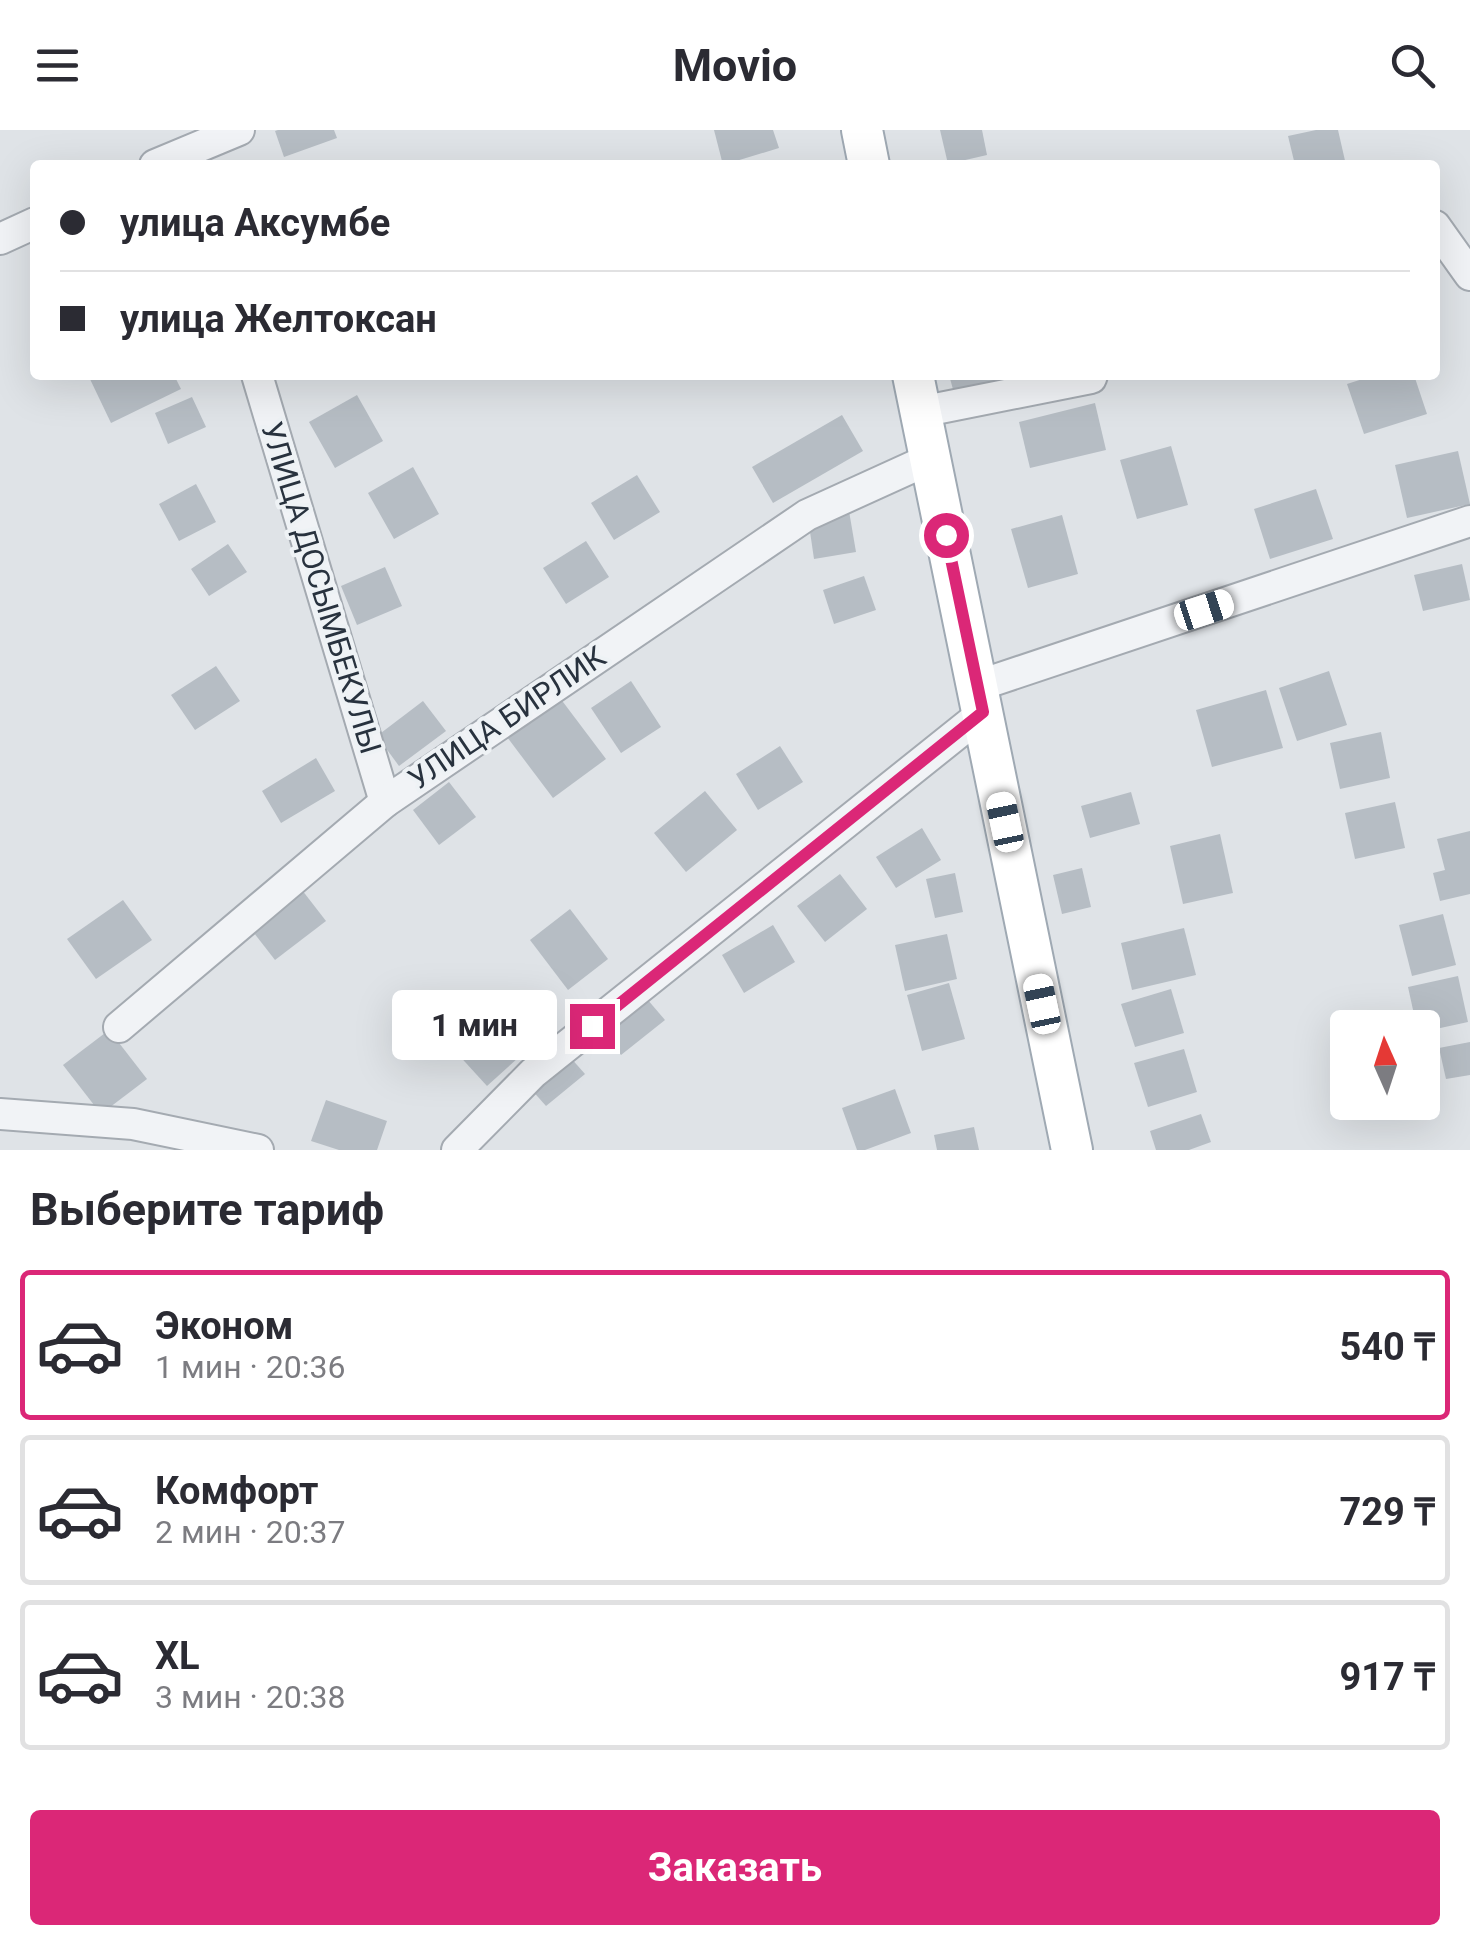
<!DOCTYPE html>
<html lang="ru">
<meta charset="utf-8">
<style>
:root{--surface:#fff;--page:#f7f7f7;--text:#2b2b33;--muted:#7c7c81;--line:#e1e1e2;--accent:#db2777}
body{margin:0;font-family:Roboto,sans-serif;background:var(--page);color:var(--text);height:100vh;display:flex;flex-direction:column;font-size:38px;white-space:nowrap}
*{box-sizing:border-box;margin:0}
p{font-size:32px;color:var(--muted)}
.icon{flex:none;width:55px;height:55px;fill:none;stroke:currentColor;stroke-width:2;stroke-linecap:round;stroke-linejoin:round}
.map{position:relative;height:1020px;overflow:hidden}
.panel{display:flex;flex-direction:column;background:var(--surface);flex:1}
.panel>*{flex:none}
.guide{position:absolute;left:30px;top:30px;width:1410px;height:220px;border-radius:10px;box-shadow:0 10px 40px #0002;display:grid;align-content:center;height:220px;padding:0 30px;background:var(--surface)}
.needle{width:65px;rotate:357deg}
.buttons{position:absolute;left:1330px;top:880px;display:grid;gap:20px}
.buttons a{display:grid;place-items:center;width:110px;height:110px;border-radius:10px;background:var(--surface);box-shadow:0 10px 40px #0002;font-size:50px}
.end{position:absolute;width:45px;height:45px;margin:-22px;border:12px solid #db2777;background:#fff;box-shadow:0 0 0 5px #fff}
.from{border-radius:50%}
.bubble{position:absolute;height:70px;border-radius:10px;background:var(--surface);box-shadow:0 10px 40px #0002;font-size:32px;font-weight:700;line-height:70px;text-align:center}
.car{position:absolute;width:30px;height:60px;margin:-30px -15px;border-radius:12px;box-shadow:0 0 8px 2px #0007;background:linear-gradient(#fff 24%,#345 0 40%,#fff 0 76%,#345 0 86%,#fff 0)}
.guide b{display:flex;align-items:center;gap:35px;height:95px;font-size:38px}
.guide b+b{border-top:2px solid var(--line)}
.guide i{width:25px;height:25px;background:var(--text)}
ul{padding:0;list-style:none}
li{display:flex;align-items:center;gap:30px;height:150px;margin:0 20px 15px;padding:0 10px;border:5px solid var(--line);border-radius:10px}
li div{flex:1}
li b{display:block;font-size:38px}
li em{font-style:normal;font-weight:700}
li.active{border-color:var(--accent)}
li>.icon{width:90px;height:90px;stroke-width:1.5}
h2{padding:0 30px;font-size:45px;line-height:120px}
.primary-button{display:flex;gap:20px;margin-top:auto;padding:20px 30px}
.primary-button a{flex:1;height:115px;border-radius:10px;background:var(--accent);color:#fff;font-size:40px;font-weight:700;line-height:115px;text-align:center}
header{display:flex;justify-content:space-between;align-items:center;height:130px;padding:0 30px;background:var(--surface);font-size:45px;font-weight:700}
.map>svg:first-child{display:block}
.building{fill:#b6bdc4}
.lines{fill:none;stroke-linecap:round;stroke-linejoin:round}
.minor-casing{stroke:#a4aab1;stroke-width:34}
.major-casing{stroke:#9fa9b3;stroke-width:44}
.minor{stroke:#f1f3f6;stroke-width:30}
.major{stroke:#fff;stroke-width:40}
.route{stroke:#db2777;stroke-width:12}
.labels{text-anchor:middle;stroke-width:8;stroke-linejoin:round;paint-order:stroke}
.street-label{font-size:30px;fill:#28323e;stroke:#eef2f5}
</style>
<header><svg class="icon" aria-label="menu" viewBox="0 0 24 24"><path d="M4 6h16M4 12h16M4 18h16"/></svg>Movio<svg class="icon" aria-label="search" viewBox="0 0 24 24"><circle cx="10" cy="10" r="6"/><path d="M15 15l6 6"/></svg></header>
<div class="map">
<svg width="1470" height="1020" viewBox="0 0 1470 1020">
<rect width="100%" height="100%" fill="#dfe3e7"/>
<g class="building">
<path d="M278,0H334L337,8L284,27L275,1Z"/>
<path d="M714,0H773L779,18L723,35Z"/>
<path d="M940,0H982L987,25L948,34Z"/>
<path d="M1316,0H1338L1346,35H1295L1288,6Z"/>
<path d="M93,245H174L181,259L111,293L89,247Z"/>
<path d="M949,245H1048L956,270Z"/>
<path d="M1375,245H1414L1427,284L1364,304L1347,254Z"/>
<path d="M357,265L383,311L335,338L309,292Z"/>
<path d="M192,267L206,297L168,314L155,283Z"/>
<path d="M1095,273L1106,320L1030,338L1019,292Z"/>
<path d="M842,285L863,321L773,373L752,337Z"/>
<path d="M1171,316L1188,375L1137,389L1120,330Z"/>
<path d="M1458,321L1470,374L1407,388L1395,335Z"/>
<path d="M413,337L439,384L394,409L368,363Z"/>
<path d="M637,345L660,382L614,410L591,373Z"/>
<path d="M196,354L216,392L179,411L159,374Z"/>
<path d="M1316,359L1333,409L1270,429L1254,379Z"/>
<path d="M849,381L856,422L814,429L808,388Z"/>
<path d="M1062,385L1078,444L1028,458L1011,399Z"/>
<path d="M586,411L609,447L566,474L543,438Z"/>
<path d="M228,414L247,442L209,466L191,439Z"/>
<path d="M1462,434L1470,470L1423,481L1414,445Z"/>
<path d="M385,437L402,476L357,495L341,456Z"/>
<path d="M864,446L876,480L834,494L823,460Z"/>
<path d="M216,536L240,571L195,600L171,565Z"/>
<path d="M1329,541L1347,595L1297,611L1279,558Z"/>
<path d="M631,551L661,597L621,623L591,578Z"/>
<path d="M1266,560L1283,618L1212,637L1196,580Z"/>
<path d="M557,564L606,629L553,668L504,603Z"/>
<path d="M423,571L446,601L399,636L377,606Z"/>
<path d="M1381,602L1390,648L1340,659L1330,613Z"/>
<path d="M780,616L803,652L758,680L736,644Z"/>
<path d="M316,628L335,661L281,693L262,661Z"/>
<path d="M449,652L476,687L439,715L413,680Z"/>
<path d="M705,661L737,700L686,742L654,703Z"/>
<path d="M1131,662L1140,694L1090,708L1081,676Z"/>
<path d="M1395,672L1405,718L1355,729L1345,683Z"/>
<path d="M922,698L941,730L896,758L876,727Z"/>
<path d="M1470,701V764L1440,771L1433,743L1445,740L1437,709Z"/>
<path d="M1220,704L1233,763L1183,774L1170,716Z"/>
<path d="M1082,738L1091,777L1062,784L1053,745Z"/>
<path d="M955,743L963,782L935,788L926,749Z"/>
<path d="M840,744L867,779L825,812L797,776Z"/>
<path d="M302,760L326,791L275,830L251,799Z"/>
<path d="M123,770L152,810L96,849L67,809Z"/>
<path d="M570,779L608,829L568,860L530,810Z"/>
<path d="M1443,784L1456,835L1412,846L1399,795Z"/>
<path d="M773,795L795,832L744,863L722,825Z"/>
<path d="M1184,798L1196,845L1132,860L1121,813Z"/>
<path d="M947,804L957,849L905,861L895,815Z"/>
<path d="M1458,846L1468,892L1422,902V898H1417L1408,857Z"/>
<path d="M949,853L965,909L922,921L907,865Z"/>
<path d="M1171,859L1184,903L1135,917L1121,874Z"/>
<path d="M641,862L665,890L621,925L598,897Z"/>
<path d="M487,892L519,927L487,956L455,921Z"/>
<path d="M109,900L147,949L101,984L63,935Z"/>
<path d="M1470,912V945L1446,949L1439,918Z"/>
<path d="M562,918L585,944L546,976L523,950Z"/>
<path d="M1184,919L1197,962L1148,977L1134,933Z"/>
<path d="M895,959L911,1003L865,1020H857L842,978Z"/>
<path d="M326,970L387,991L377,1020H339L311,1011Z"/>
<path d="M1201,984L1211,1012L1189,1020H1156L1150,1001Z"/>
<path d="M974,997L979,1020H937L934,1005Z"/>
</g>
<g class="lines">
<defs>
<g id="minor">
<path d="M155,35L239,0"/>
<path d="M1435,96L1470,145"/>
<path d="M0,109L35,93"/>
<path d="M257,245L385,672"/>
<path d="M920,282L1091,248L1092,245"/>
<path d="M977,556L1470,391"/>
<path d="M119,897L385,672L807,385L930,329"/>
<path d="M0,984L133,994L258,1020"/>
<path d="M457,1020L533,943L983,583"/>
</g>
<g id="major">
<path d="M862,0L869,35"/>
<path d="M913,245L1072,1020"/>
</g>
</defs>
<use href="#minor" class="minor-casing"/>
<use href="#major" class="major-casing"/>
<use href="#minor" class="minor"/>
<use href="#major" class="major"/>
</g>
<g class="lines">
<path class="route" d="M592,896L983,582L946,405"/>
</g>
<g class="labels">
<g class="street-label">
<text transform="translate(321 458) rotate(73)" y="10">УЛИЦА ДОСЫМБЕКУЛЫ</text>
<text transform="translate(507 588) rotate(-34)" y="10">УЛИЦА БИРЛИК</text>
</g>
</g>
</svg>
<div class="buttons">
<a><svg class="needle" viewBox="-14 -14 28 28"><path d="M0-13l5 13h-10z" fill="#e53935"/><path d="M0 13l5-13h-10z" fill="#7c7c81"/></svg></a>
</div>
<i class="end from" style="left:946px;top:405px"></i>
<i class="end" style="left:592px;top:896px"></i>
<div class="bubble" style="left:392px;top:860px;width:165px">1 мин</div>
<i class="car" style="left:1204px;top:480px;rotate:72deg"></i>
<i class="car" style="left:1005px;top:692px;rotate:348deg"></i>
<i class="car" style="left:1042px;top:874px;rotate:348deg"></i>
<div class="guide">
<b><i class="from"></i>улица Аксумбе</b>
<b><i></i>улица Желтоксан</b>
</div>
</div>
<section class="panel">
<h2>Выберите тариф</h2>
<ul>
<li class="active"><svg class="icon" aria-label="car" viewBox="0 0 24 24"><path d="M5 17H2v-5l4-1 3-4h7l3 4 3 1v5h-3M9 17h6M6 11h13"/><circle cx="7" cy="17" r="2"/><circle cx="17" cy="17" r="2"/></svg><div><b>Эконом</b><p>1 мин · 20:36</p></div><em>540 ₸</em></li>
<li><svg class="icon" aria-label="car" viewBox="0 0 24 24"><path d="M5 17H2v-5l4-1 3-4h7l3 4 3 1v5h-3M9 17h6M6 11h13"/><circle cx="7" cy="17" r="2"/><circle cx="17" cy="17" r="2"/></svg><div><b>Комфорт</b><p>2 мин · 20:37</p></div><em>729 ₸</em></li>
<li><svg class="icon" aria-label="car" viewBox="0 0 24 24"><path d="M5 17H2v-5l4-1 3-4h7l3 4 3 1v5h-3M9 17h6M6 11h13"/><circle cx="7" cy="17" r="2"/><circle cx="17" cy="17" r="2"/></svg><div><b>XL</b><p>3 мин · 20:38</p></div><em>917 ₸</em></li>
</ul>
<div class="primary-button"><a>Заказать</a></div>
</section>
